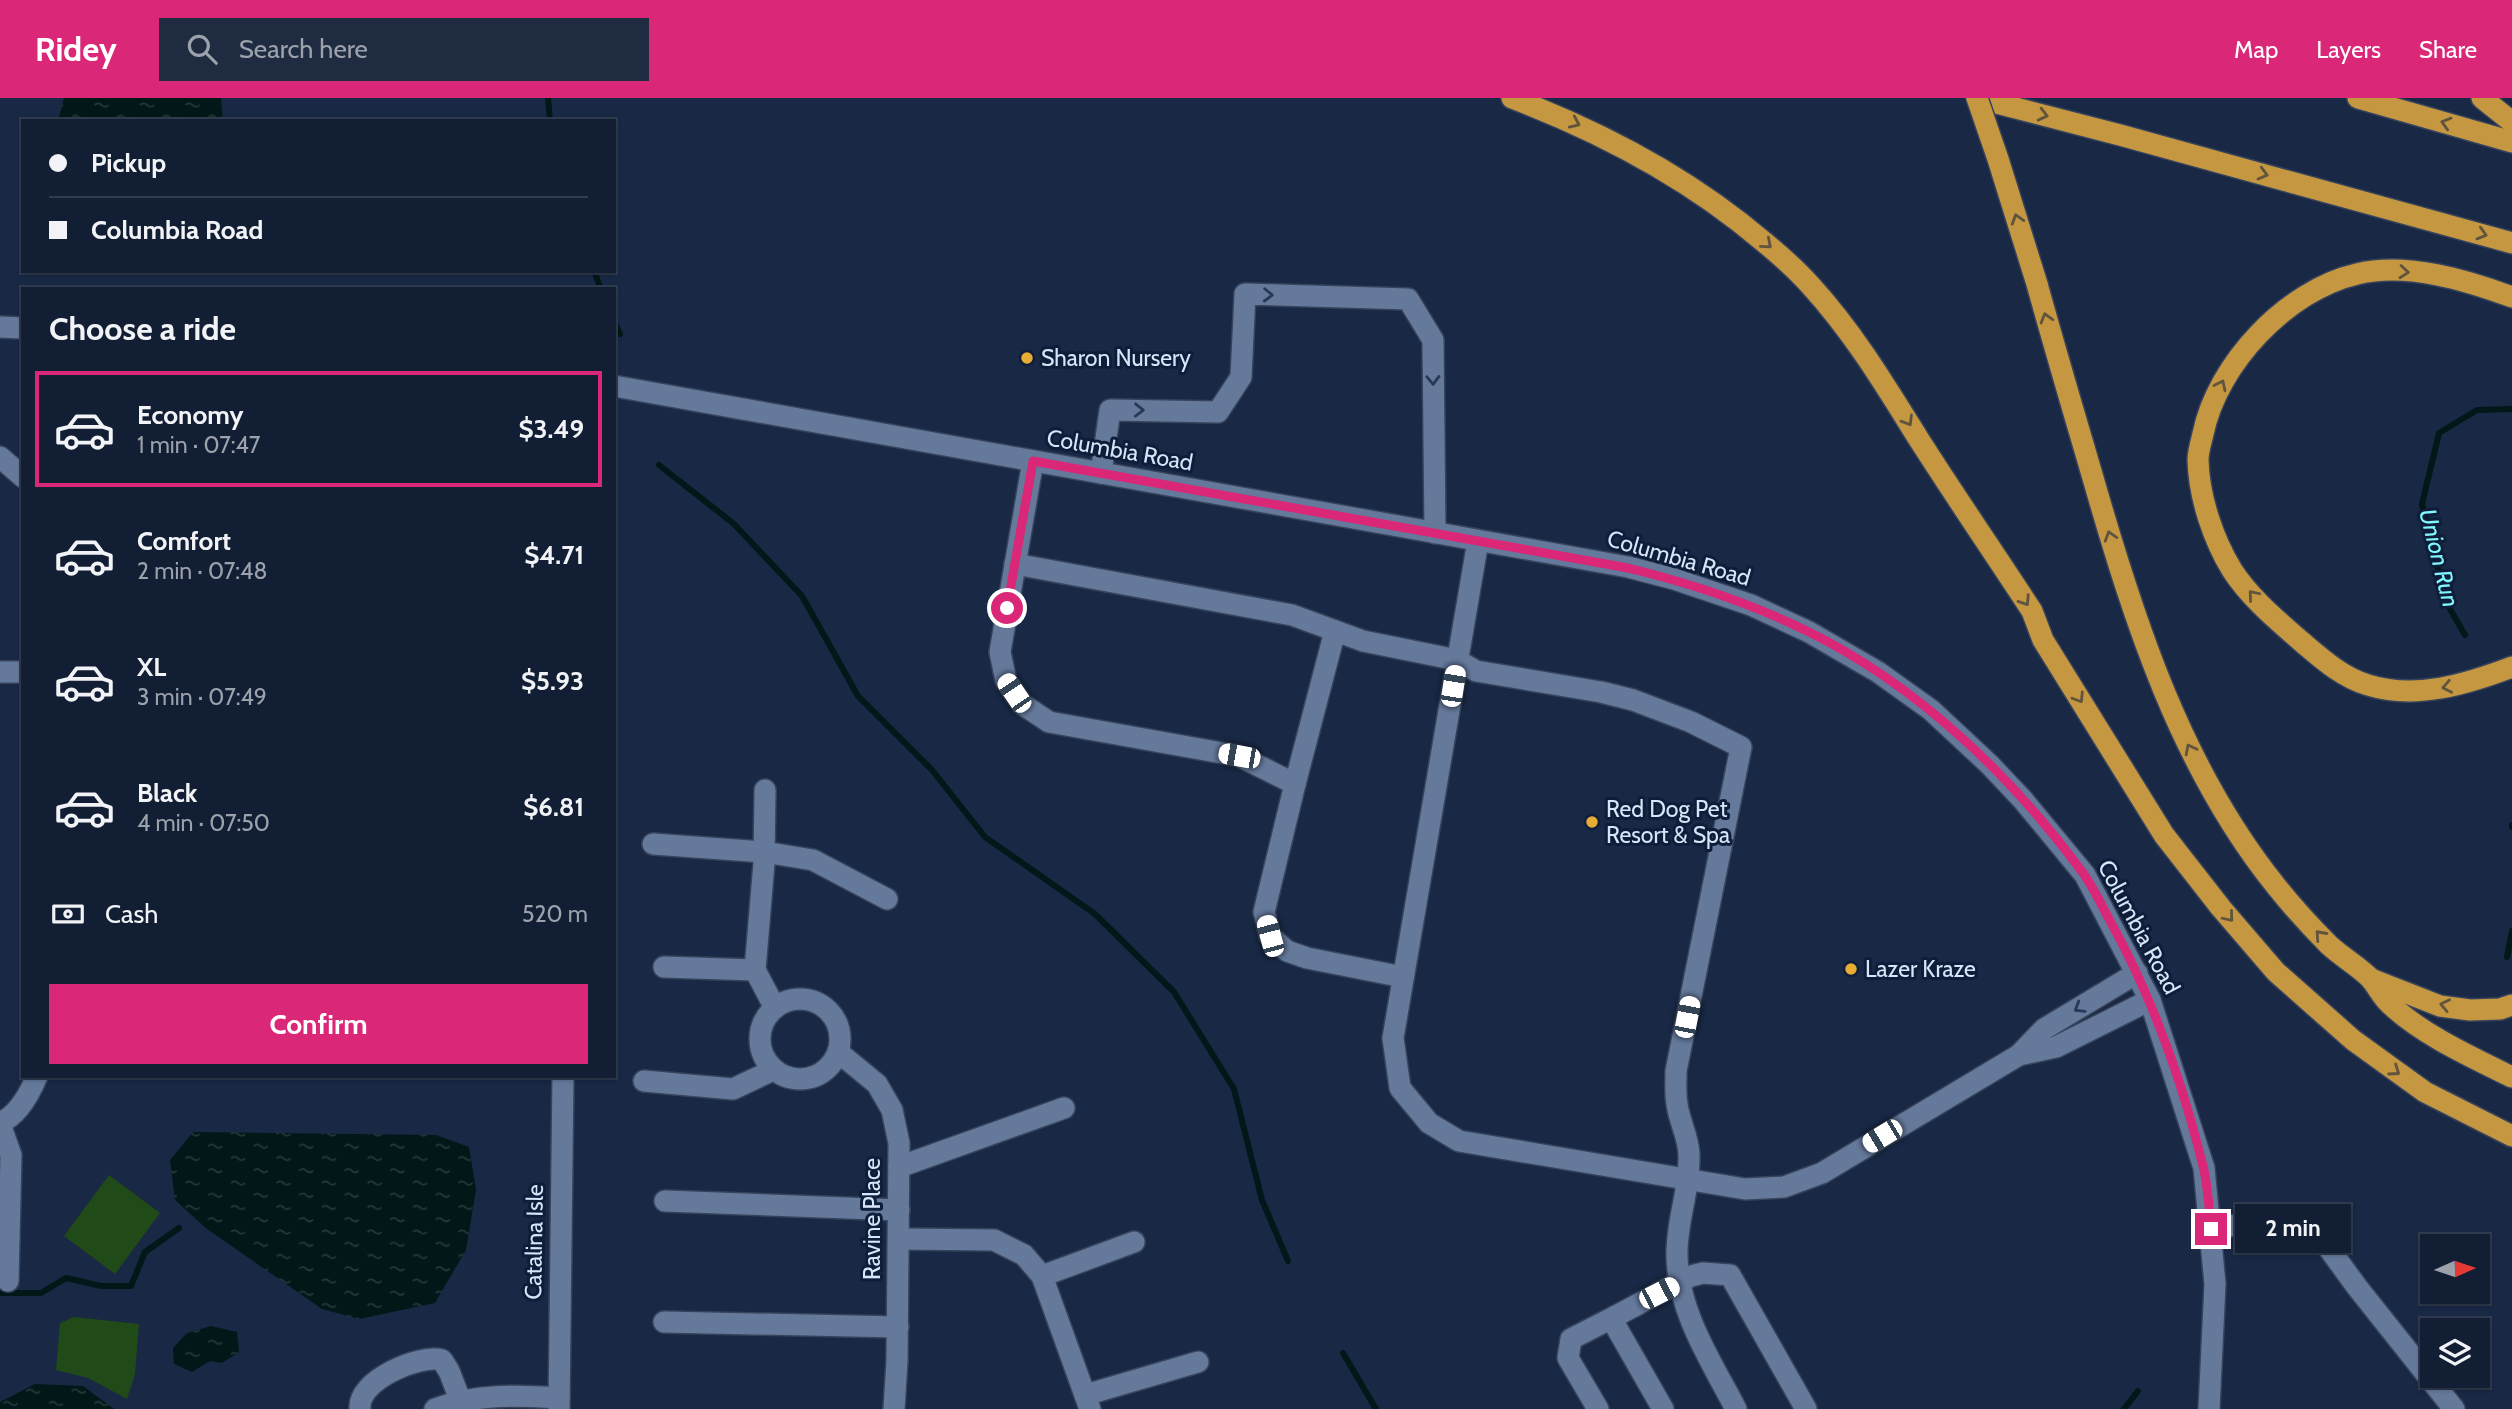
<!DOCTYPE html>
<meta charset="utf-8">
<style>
:root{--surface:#121e34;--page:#1f2b40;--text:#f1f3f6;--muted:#9ca2ac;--line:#313c4f;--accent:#db2777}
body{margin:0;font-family:Cabin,sans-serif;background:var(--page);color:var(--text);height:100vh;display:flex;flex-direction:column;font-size:26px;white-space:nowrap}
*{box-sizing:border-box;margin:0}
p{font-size:23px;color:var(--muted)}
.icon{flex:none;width:38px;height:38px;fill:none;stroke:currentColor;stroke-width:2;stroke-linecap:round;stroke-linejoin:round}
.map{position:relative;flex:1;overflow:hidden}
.details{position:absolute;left:21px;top:189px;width:595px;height:791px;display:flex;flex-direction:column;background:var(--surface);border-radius:0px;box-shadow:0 2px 5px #0004,0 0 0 2px var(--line)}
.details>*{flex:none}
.hud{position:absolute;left:21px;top:21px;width:595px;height:154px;border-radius:0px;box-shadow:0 2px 5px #0004,0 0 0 2px var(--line);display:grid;align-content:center;height:154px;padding:0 28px;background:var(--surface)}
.needle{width:46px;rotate:87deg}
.fabs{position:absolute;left:2420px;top:1136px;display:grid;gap:14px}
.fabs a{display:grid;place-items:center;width:70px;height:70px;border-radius:0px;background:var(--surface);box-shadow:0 2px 5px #0004,0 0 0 2px var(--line);font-size:35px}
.end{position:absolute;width:32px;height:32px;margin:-16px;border:9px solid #db2777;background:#fff;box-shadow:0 0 0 4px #fff}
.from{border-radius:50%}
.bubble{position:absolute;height:49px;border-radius:0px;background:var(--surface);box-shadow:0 2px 5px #0004,0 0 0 2px var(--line);font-size:23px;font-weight:700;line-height:49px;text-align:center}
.car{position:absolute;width:21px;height:42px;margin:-21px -10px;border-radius:9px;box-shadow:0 0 5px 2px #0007;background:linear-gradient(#fff 24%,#345 0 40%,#fff 0 76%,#345 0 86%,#fff 0)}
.hud b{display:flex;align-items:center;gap:24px;height:66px;font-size:26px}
.hud b+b{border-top:2px solid var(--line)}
.hud i{width:18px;height:18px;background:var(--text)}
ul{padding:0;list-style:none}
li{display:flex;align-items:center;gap:21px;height:116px;margin:0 14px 10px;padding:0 14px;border:4px solid transparent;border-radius:0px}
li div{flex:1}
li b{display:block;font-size:26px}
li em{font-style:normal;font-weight:700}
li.on{border-color:var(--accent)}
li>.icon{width:63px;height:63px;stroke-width:1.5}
h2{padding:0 28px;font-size:32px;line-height:84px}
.pay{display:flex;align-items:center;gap:18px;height:77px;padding:0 28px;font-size:26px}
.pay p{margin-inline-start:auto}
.primary-button{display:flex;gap:14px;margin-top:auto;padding:14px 28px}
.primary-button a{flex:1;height:80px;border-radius:0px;background:var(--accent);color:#fff;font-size:28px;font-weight:700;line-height:80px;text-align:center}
header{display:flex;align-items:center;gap:42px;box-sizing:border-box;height:98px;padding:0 35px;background:var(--accent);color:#fff}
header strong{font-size:33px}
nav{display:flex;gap:38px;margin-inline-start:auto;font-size:24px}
.search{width:490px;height:63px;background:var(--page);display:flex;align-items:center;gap:18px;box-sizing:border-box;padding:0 24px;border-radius:0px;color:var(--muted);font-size:26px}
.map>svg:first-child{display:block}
.pitch{fill:#204a18}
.water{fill:url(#water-ripples)}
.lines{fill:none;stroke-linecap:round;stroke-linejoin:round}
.stream{stroke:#011718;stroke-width:6}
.minor-casing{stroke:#36435b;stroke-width:24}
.highway-casing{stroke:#36435b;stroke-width:24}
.minor{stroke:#65799b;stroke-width:21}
.highway{stroke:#c59740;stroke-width:21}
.highway-bridge-casing{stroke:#36435b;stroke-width:24;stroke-linecap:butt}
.highway-bridge{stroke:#c59740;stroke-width:21}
.oneway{stroke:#60543d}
.oneway2{stroke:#283957}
.route{stroke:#db2777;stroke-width:9}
.poi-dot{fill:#e6ac36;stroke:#0e1e3a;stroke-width:2.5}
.labels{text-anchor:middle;stroke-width:6;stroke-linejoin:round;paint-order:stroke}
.poi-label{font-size:23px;fill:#d8e4f7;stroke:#0e1e3a;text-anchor:start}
.street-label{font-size:23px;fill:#d8e4f7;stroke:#0e1e3a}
.water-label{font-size:24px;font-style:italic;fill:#81f7fe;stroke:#0e1e3a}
</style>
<header>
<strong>Ridey</strong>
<div class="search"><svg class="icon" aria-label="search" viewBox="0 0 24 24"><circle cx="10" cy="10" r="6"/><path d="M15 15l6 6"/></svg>Search here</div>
<nav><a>Map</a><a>Layers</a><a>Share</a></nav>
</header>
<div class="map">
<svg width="2512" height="1311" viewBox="0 0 2512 1311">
<defs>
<pattern id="water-ripples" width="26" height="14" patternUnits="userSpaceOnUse" patternTransform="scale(1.75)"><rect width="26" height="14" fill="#011718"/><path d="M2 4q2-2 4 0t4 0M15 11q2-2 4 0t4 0" fill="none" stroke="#25393a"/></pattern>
</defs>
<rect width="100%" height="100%" fill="#182845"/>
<g class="pitch">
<path d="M109,1077L160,1115L115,1176L64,1138Z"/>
<path d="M74,1219L139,1226L135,1276L127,1301L88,1280L56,1272L60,1225Z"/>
</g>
<g class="water">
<path d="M64,0H221L223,23H58Z"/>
<path d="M193,1034L436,1037L469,1049L476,1092L466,1152L435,1205L359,1221L322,1211L207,1131L175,1102L170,1062Z"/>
<path d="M211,1228L237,1234L239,1254L222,1265L210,1263L192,1274L174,1266L173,1250L187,1235Z"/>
<path d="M35,1286L83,1288L114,1311H0V1304Z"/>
</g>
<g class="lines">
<g class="stream">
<path d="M548,0L550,23"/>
<path d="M594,173L601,191"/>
<path d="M614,223L620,236"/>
<path d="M659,367L734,426L802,498L858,598L932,672L985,739L1095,816L1174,894L1234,991L1262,1102L1288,1163"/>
<path d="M2465,537L2446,504L2422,406L2439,335L2477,312L2512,311"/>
<path d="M2512,727V729"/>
<path d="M2507,859L2512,833"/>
<path d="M0,1195H41L66,1180L101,1188H131L145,1154L179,1130"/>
<path d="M1343,1255L1376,1311"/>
<path d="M2124,1311L2138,1293"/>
</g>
<defs>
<g id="minor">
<path d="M0,229L23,230"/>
<path d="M614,288L1628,469L1674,481L1751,507L1809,534L1878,574L1931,612L1990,667L2023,702L2085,777L2150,902L2204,1070L2215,1186L2209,1311"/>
<path d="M0,359L23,379"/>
<path d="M1033,363L1000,554L1006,583L1022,606L1049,624L1239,658L1295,686L1264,814L1270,838L1287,853L1307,860L1403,879"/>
<path d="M1101,375L1110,312L1218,314L1241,279L1245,196L1408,201L1433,242L1435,435"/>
<path d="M1478,443L1393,940L1400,990L1429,1025L1459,1043L1745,1091L1784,1089L1822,1075L2019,957L2044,931L2137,875"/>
<path d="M1015,466L1292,517L1363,543L1457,562L1476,573L1601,594L1633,602L1691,624L1741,649L1676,973C1676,984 1675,995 1677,1006C1679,1023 1689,1040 1689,1057C1690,1092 1676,1124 1677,1158C1678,1214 1711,1263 1736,1311"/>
<path d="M0,574H23"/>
<path d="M1295,686L1335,533"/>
<path d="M765,692L764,765L755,872L775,910"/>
<path d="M653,746L764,754L813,762L887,801"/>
<path d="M664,869L755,872"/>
<circle cx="800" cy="941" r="40"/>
<path d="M838,954L877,986L892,1012L899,1045L897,1263L894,1311"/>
<path d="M2019,957L2056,949L2150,902"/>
<path d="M644,983L733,991L773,972"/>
<path d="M0,1025C18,1017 30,995 37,978"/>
<path d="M0,1026L11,1057L8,1183"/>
<path d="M899,1069L1064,1010"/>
<path d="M665,1103L899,1112"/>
<path d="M2211,1131L2281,1120L2301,1126L2322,1141L2357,1189L2454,1311"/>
<path d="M899,1141L994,1142L1024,1157L1042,1178L1090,1311"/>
<path d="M1042,1178L1134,1144"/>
<path d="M664,1224L898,1229"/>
<path d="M1085,1297L1198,1264"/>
<path d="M360,1311C357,1282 420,1256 442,1262L449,1273L461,1304"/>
<path d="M435,1311C474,1296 518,1297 559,1300"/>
<path d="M559,1311L563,978"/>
<path d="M1598,1311L1568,1260L1571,1241L1614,1219"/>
<path d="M1663,1311L1615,1227L1614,1219L1691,1178L1703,1175L1730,1177L1806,1311"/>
</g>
<g id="highway">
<path d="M1512,0C1604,35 1689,80 1764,144C1781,158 1797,172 1811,188C1853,234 1885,287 1918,340C1955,398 1994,455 2032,513L2043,542L2164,737L2221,810L2276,874L2353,942L2425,994L2512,1038"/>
<path d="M1977,0L2120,37L2512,145"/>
<path d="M2358,0L2512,44"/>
<path d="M2482,0L2512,24"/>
<path d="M2037,186C2055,251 2074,315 2093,380C2134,523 2181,670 2276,788C2292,808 2311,829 2329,847C2342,859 2358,868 2370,880C2376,887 2380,895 2386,902C2416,934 2473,960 2512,979"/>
<path d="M2512,199C2466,182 2407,164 2357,176C2287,192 2217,266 2203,336C2201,344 2198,354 2198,362C2199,399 2213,441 2232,472C2250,500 2278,523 2302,544C2322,561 2342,579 2368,587C2416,602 2467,586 2512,569"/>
<path d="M2371,881L2440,908L2470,912L2500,911L2512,907"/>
</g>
</defs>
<use href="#minor" class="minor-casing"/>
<use href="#highway" class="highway-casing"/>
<use href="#minor" class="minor"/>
<use href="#highway" class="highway"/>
<defs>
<path id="highway-bridge" d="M1977,0L1998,61L2037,186"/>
</defs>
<use href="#highway-bridge" class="highway-bridge-casing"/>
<use href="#highway-bridge" class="highway-bridge"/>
</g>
<defs><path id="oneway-chevron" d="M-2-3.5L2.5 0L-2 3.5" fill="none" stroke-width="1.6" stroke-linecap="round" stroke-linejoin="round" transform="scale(1.75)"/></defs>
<g class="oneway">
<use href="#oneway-chevron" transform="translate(2043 17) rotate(14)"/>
<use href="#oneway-chevron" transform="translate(1575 25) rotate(24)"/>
<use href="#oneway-chevron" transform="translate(2446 25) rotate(-164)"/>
<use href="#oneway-chevron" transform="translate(2263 76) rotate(15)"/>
<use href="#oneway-chevron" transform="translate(2017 121) rotate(-107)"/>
<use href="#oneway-chevron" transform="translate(2482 136) rotate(16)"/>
<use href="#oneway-chevron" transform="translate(1767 146) rotate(41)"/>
<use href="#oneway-chevron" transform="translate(2404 174) rotate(5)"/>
<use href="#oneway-chevron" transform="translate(2046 220) rotate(-106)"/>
<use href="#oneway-chevron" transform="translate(2221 287) rotate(-64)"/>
<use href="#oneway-chevron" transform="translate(1908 323) rotate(59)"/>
<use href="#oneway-chevron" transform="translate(2110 438) rotate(-107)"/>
<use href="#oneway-chevron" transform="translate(2253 497) rotate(-130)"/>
<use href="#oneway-chevron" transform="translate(2025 503) rotate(57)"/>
<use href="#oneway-chevron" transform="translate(2447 589) rotate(169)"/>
<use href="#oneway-chevron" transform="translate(2079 600) rotate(58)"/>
<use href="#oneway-chevron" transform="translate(2190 651) rotate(-117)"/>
<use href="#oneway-chevron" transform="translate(2229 819) rotate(50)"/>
<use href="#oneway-chevron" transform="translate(2320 837) rotate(-132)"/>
<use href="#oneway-chevron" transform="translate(2445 907) rotate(-168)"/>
<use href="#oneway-chevron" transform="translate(2395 973) rotate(35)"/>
</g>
<g class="oneway2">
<use href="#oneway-chevron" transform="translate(1268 197) rotate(2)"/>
<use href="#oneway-chevron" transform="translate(1433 282) rotate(89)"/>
<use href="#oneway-chevron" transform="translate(1139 312) rotate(1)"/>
<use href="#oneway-chevron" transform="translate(2079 910) rotate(149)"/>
</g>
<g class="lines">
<path class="route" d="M1007,510L1033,363L1628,470C1690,485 1750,505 1807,533C1917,587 2011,677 2083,775C2093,789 2101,806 2109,821C2152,898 2182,983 2203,1068C2208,1088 2209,1110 2211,1131"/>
</g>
<g class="poi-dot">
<circle cx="1027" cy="260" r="7"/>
<circle cx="1592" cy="724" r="7"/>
<circle cx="1851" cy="871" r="7"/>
</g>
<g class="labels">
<g class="poi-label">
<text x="1041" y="268">Sharon Nursery</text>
<text x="1606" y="719">Red Dog Pet<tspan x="1606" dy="26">Resort &amp; Spa</tspan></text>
<text x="1865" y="879">Lazer Kraze</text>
</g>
<g class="street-label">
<text transform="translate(1120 352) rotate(10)" y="8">Columbia Road</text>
<text transform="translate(1679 460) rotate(16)" y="8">Columbia Road</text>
<text transform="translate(2139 829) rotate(62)" y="8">Columbia Road</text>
<text transform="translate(872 1121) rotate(-90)" y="8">Ravine Place</text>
<text transform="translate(534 1144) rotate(-89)" y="8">Catalina Isle</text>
</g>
<g class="water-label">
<text transform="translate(2439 460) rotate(76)" y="8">Union Run</text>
</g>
</g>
</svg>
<div class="fabs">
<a><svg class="needle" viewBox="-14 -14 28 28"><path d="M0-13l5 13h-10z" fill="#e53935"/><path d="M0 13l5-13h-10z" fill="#9ca2ac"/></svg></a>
<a><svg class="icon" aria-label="layers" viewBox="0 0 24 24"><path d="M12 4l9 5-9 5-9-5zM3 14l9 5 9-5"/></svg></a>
</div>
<i class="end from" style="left:1007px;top:510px"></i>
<i class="end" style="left:2211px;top:1131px"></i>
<div class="bubble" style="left:2235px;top:1106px;width:116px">2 min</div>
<i class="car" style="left:1453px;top:588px;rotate:9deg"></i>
<i class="car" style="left:1014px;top:595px;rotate:326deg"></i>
<i class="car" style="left:1239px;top:658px;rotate:280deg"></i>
<i class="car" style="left:1270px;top:838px;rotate:345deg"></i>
<i class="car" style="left:1687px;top:919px;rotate:11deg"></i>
<i class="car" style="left:1882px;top:1038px;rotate:239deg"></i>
<i class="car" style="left:1659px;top:1195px;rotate:63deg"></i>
<div class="hud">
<b><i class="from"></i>Pickup</b>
<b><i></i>Columbia Road</b>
</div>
<section class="details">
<h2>Choose a ride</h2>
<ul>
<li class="on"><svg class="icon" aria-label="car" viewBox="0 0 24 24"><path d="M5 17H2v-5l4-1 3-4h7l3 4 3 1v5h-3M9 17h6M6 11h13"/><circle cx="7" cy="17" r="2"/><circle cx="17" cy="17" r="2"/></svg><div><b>Economy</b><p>1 min · 07:47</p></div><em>$3.49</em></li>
<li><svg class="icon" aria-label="car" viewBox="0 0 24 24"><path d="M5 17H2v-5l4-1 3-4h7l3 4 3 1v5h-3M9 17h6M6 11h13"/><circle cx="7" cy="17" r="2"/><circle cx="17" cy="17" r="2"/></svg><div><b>Comfort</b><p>2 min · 07:48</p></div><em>$4.71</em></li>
<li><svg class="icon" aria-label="car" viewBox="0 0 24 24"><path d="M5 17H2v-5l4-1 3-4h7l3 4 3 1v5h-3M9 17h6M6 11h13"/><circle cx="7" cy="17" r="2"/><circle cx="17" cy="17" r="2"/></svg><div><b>XL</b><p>3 min · 07:49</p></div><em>$5.93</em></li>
<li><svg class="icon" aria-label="car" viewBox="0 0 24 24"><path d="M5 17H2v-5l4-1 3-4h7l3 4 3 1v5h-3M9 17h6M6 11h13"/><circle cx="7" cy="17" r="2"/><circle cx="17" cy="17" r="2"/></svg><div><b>Black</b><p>4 min · 07:50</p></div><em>$6.81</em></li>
</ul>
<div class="pay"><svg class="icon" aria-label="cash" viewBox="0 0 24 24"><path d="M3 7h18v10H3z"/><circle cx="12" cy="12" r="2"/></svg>Cash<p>520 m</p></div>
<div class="primary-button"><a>Confirm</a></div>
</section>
</div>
